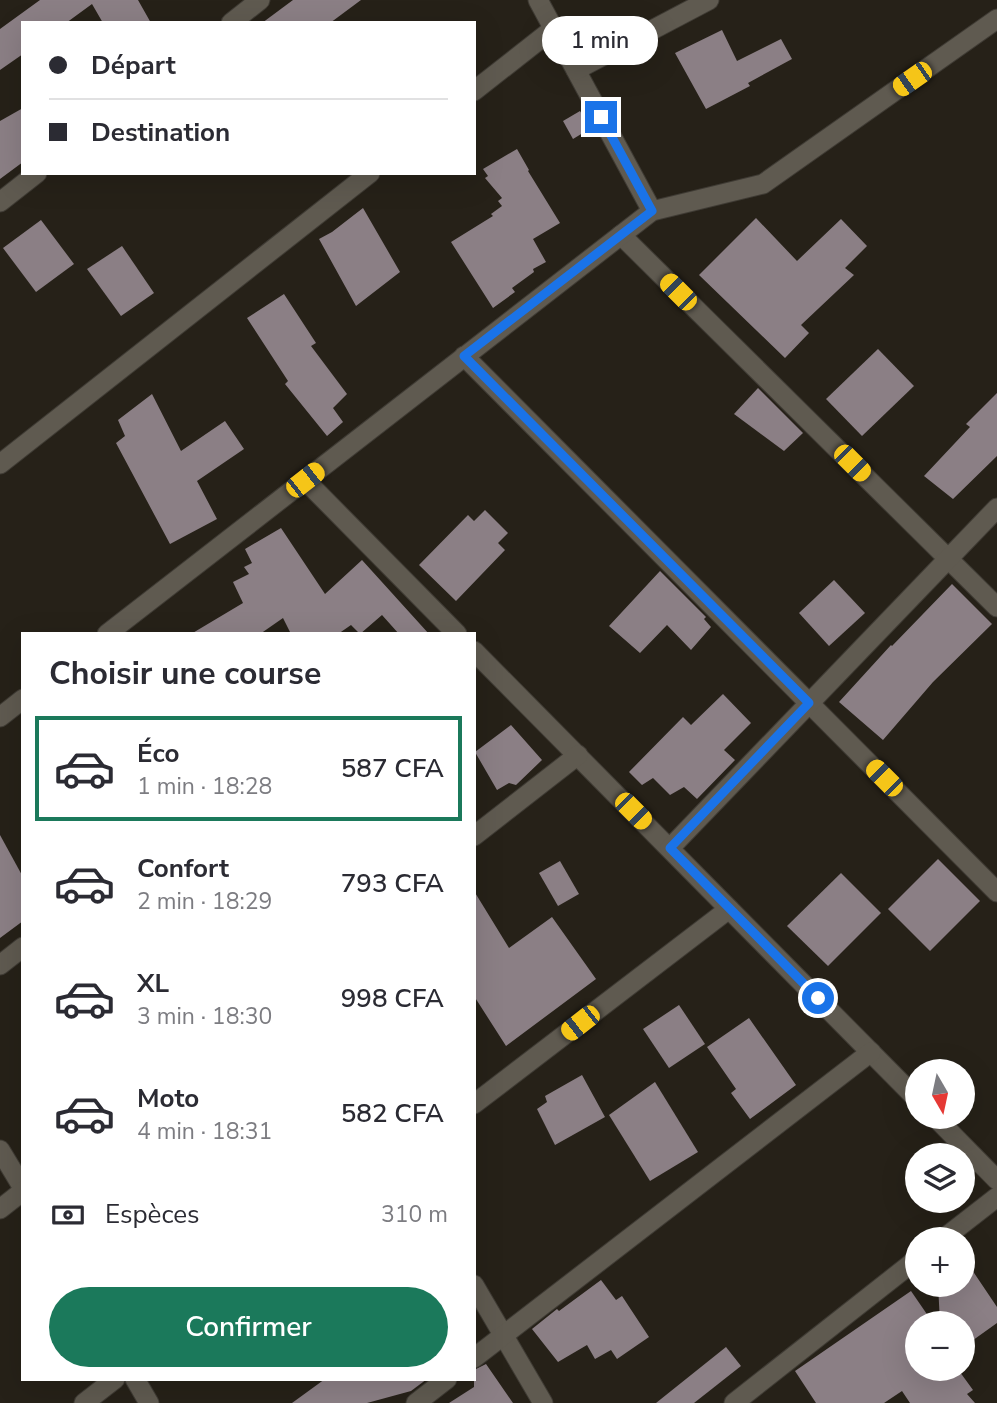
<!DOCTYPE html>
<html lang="fr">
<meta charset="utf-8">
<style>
:root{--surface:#fff;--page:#f2f2f3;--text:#2b2b33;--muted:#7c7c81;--line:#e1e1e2;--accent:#1b795b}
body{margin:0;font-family:"Nunito Sans",sans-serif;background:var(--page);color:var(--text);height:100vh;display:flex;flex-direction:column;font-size:26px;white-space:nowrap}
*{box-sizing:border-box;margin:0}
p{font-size:23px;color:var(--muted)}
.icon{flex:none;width:38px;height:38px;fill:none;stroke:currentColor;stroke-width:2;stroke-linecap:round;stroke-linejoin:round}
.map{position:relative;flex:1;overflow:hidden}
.sheet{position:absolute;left:21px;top:632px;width:455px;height:749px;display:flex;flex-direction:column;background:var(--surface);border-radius:0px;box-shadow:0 7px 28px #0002}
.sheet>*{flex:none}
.guide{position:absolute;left:21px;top:21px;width:455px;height:154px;border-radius:0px;box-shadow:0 7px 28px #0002;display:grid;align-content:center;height:154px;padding:0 28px;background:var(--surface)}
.needle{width:46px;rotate:171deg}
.buttons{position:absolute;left:905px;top:1059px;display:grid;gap:14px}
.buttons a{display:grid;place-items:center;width:70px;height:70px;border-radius:50%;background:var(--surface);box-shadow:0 7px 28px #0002;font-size:35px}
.end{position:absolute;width:32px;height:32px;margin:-16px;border:9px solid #1a73e8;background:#fff;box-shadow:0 0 0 4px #fff}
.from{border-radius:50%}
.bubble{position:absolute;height:49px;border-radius:24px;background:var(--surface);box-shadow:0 7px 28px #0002;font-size:23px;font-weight:600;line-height:49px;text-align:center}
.car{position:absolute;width:21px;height:42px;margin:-21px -10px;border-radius:9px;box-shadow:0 0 5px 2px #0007;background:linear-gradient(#f5c518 24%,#345 0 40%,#f5c518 0 76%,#345 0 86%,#f5c518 0)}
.guide b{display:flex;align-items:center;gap:24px;height:66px;font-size:26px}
.guide b+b{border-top:2px solid var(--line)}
.guide i{width:18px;height:18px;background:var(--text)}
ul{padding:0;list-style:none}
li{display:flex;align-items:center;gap:21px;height:105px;margin:0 14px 10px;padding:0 14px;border:4px solid transparent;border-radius:0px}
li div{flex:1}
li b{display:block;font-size:26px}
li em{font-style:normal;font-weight:600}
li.selected{border-color:var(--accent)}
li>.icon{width:63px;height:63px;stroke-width:1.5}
h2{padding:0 28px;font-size:32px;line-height:84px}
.pay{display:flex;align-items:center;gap:18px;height:77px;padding:0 28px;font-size:26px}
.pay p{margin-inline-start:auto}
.button{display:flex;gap:14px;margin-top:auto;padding:14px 28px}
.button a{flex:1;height:80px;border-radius:42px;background:var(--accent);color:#fff;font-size:28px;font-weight:600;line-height:80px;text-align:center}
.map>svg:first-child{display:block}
.building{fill:#8b7f85}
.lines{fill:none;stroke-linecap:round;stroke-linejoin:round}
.minor-casing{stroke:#3f3b34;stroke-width:21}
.minor{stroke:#5f5a50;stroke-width:19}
.route{stroke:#1a73e8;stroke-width:9}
</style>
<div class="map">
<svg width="997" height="1403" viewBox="0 0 997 1403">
<rect width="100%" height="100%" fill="#262118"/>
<g class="building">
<path d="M40,0H138L151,23H103L92,4L66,23H23V54L0,70V29Z"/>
<path d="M293,0H361L330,23H262Z"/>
<path d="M722,30L737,61L781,39L792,59L748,83L750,86L706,109L675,53Z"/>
<path d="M23,108V162L0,179V121Z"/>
<path d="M580,111L591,128L573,139L563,121Z"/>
<path d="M517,149L529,170L528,171L560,223L533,239L546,262L533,269L534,272L512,288L515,292L493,308L451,242L493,216L491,214L502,206L498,201L502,198L485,178L488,176L483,169Z"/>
<path d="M363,208L400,272L356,306L319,239L332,232Z"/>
<path d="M756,218L797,261L841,219L867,246L845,268L854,275L801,325L809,333L785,358L699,275Z"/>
<path d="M41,220L74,264L36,292L3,248Z"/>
<path d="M122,246L154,293L121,316L87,269Z"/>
<path d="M284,294L316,343L311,346L347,394L333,408L343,422L327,436L285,384L288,381L247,318Z"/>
<path d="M878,349L914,386L862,436L826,399Z"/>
<path d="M758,388L803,433L784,451L734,414Z"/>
<path d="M997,393V456L953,499L924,476L970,427L966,424Z"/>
<path d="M152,394L181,451L225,421L244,449L197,481L217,519L170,544L116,443L125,436L118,420Z"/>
<path d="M485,510L508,533L498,543L505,550L456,601L419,565L468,515L474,521Z"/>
<path d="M281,528L325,594L362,560L429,634H399L382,615L360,634L351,625L338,634H291L283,618L260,634H191L243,603L233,582L249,574L244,567L252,563L245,549Z"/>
<path d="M660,571L706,617L704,619L711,627L691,650L667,625L640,653L609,626Z"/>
<path d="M834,580L865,613L829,646L799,613Z"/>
<path d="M952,584L992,624L933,682L883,740L839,702L891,645L892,646Z"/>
<path d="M723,694L751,723L724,750L735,760L697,799L684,787L670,795L653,778L642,785L629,772L683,717L691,725Z"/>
<path d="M511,725L542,760L516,785L509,783L497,790L475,752Z"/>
<path d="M0,835L23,877V921L0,938Z"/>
<path d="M938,859L980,901L930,951L888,909Z"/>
<path d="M560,861L579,894L558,906L539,873Z"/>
<path d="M841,873L881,913L828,966L787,926Z"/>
<path d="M474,891L509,948L552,917L596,979L506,1046L474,996Z"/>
<path d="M679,1005L705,1044L669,1068L643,1029Z"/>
<path d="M749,1018L796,1085L750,1119L731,1093L736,1089L707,1047Z"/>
<path d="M582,1075L605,1117L555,1145L537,1109L547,1102L545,1096Z"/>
<path d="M655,1082L698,1152L650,1181L609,1115Z"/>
<path d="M962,1255L997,1307V1323L962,1348V1323H940L938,1284H962Z"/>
<path d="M601,1280L616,1300L622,1296L649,1337L617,1359L611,1350L595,1359L587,1345L558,1362L532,1329L557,1309L559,1311Z"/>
<path d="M911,1291L933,1323H917V1368H957L973,1390L967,1394L975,1403H910L902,1391L884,1403H816L795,1371Z"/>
<path d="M726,1347L741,1366L694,1403H656Z"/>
<path d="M486,1364L513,1403H449L474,1387V1370Z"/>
<path d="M325,1379H427L411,1391L367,1403H292Z"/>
</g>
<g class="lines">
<defs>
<g id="minor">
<path d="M538,0L652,211"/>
<path d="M231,23L260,0"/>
<path d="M576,70L709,0"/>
<path d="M474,91L553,29"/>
<path d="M0,202L37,173"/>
<path d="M621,235L997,607"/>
<path d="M464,356L997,892"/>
<path d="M0,464L370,173"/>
<path d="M305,480L457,634"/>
<path d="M107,634L652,211L763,184L997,19"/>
<path d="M474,651L917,1099"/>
<path d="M0,717L23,699"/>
<path d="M474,836L578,755"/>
<path d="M670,848L997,508"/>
<path d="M0,965L23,947"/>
<path d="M474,1104L729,909"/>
<path d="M934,1116L997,1180"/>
<path d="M0,1150L23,1188"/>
<path d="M0,1209L23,1191"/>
<path d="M943,1239L997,1197"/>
<path d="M474,1285L543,1403"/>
<path d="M474,1358L871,1052"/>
<path d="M135,1379L149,1403"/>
<path d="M84,1403L115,1379"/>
<path d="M416,1403L447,1379"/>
<path d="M734,1403L917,1259"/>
</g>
</defs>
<use href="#minor" class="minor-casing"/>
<use href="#minor" class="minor"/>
</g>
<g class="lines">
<path class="route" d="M601,117L652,211L464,356L809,703L670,848L818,998"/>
</g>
</svg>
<div class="buttons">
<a><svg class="needle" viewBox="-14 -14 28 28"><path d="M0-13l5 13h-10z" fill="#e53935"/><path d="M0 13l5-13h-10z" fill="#7c7c81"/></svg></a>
<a><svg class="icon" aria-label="layers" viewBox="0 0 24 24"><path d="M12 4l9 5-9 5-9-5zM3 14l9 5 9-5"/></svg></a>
<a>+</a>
<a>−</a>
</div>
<i class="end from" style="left:818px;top:998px"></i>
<i class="end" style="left:601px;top:117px"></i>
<div class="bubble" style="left:542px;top:16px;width:116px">1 min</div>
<i class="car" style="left:912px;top:79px;rotate:235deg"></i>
<i class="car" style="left:678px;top:292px;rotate:315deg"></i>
<i class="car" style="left:852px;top:463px;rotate:135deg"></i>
<i class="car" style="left:305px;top:480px;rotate:52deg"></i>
<i class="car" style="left:884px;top:778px;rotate:315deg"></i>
<i class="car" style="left:633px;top:811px;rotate:135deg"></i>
<i class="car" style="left:580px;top:1023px;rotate:232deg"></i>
<div class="guide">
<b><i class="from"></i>Départ</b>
<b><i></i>Destination</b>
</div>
<section class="sheet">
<h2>Choisir une course</h2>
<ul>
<li class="selected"><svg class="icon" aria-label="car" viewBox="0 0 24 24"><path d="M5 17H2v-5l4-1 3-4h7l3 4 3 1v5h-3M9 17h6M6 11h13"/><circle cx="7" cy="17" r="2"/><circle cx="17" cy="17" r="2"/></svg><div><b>Éco</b><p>1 min · 18:28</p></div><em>587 CFA</em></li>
<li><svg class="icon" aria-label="car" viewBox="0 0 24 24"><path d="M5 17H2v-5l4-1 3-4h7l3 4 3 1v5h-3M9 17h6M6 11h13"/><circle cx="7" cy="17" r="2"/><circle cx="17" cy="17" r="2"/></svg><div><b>Confort</b><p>2 min · 18:29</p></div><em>793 CFA</em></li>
<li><svg class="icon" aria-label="car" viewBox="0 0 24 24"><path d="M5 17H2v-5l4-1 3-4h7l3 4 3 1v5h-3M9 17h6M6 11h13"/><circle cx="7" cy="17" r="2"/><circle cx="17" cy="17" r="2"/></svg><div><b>XL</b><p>3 min · 18:30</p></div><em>998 CFA</em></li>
<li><svg class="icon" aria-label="car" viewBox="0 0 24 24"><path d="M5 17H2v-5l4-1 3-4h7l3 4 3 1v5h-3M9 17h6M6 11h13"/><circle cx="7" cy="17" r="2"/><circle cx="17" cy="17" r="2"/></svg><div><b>Moto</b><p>4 min · 18:31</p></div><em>582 CFA</em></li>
</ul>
<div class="pay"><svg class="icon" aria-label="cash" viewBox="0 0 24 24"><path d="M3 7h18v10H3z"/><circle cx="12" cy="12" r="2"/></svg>Espèces<p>310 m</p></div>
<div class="button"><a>Confirmer</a></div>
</section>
</div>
